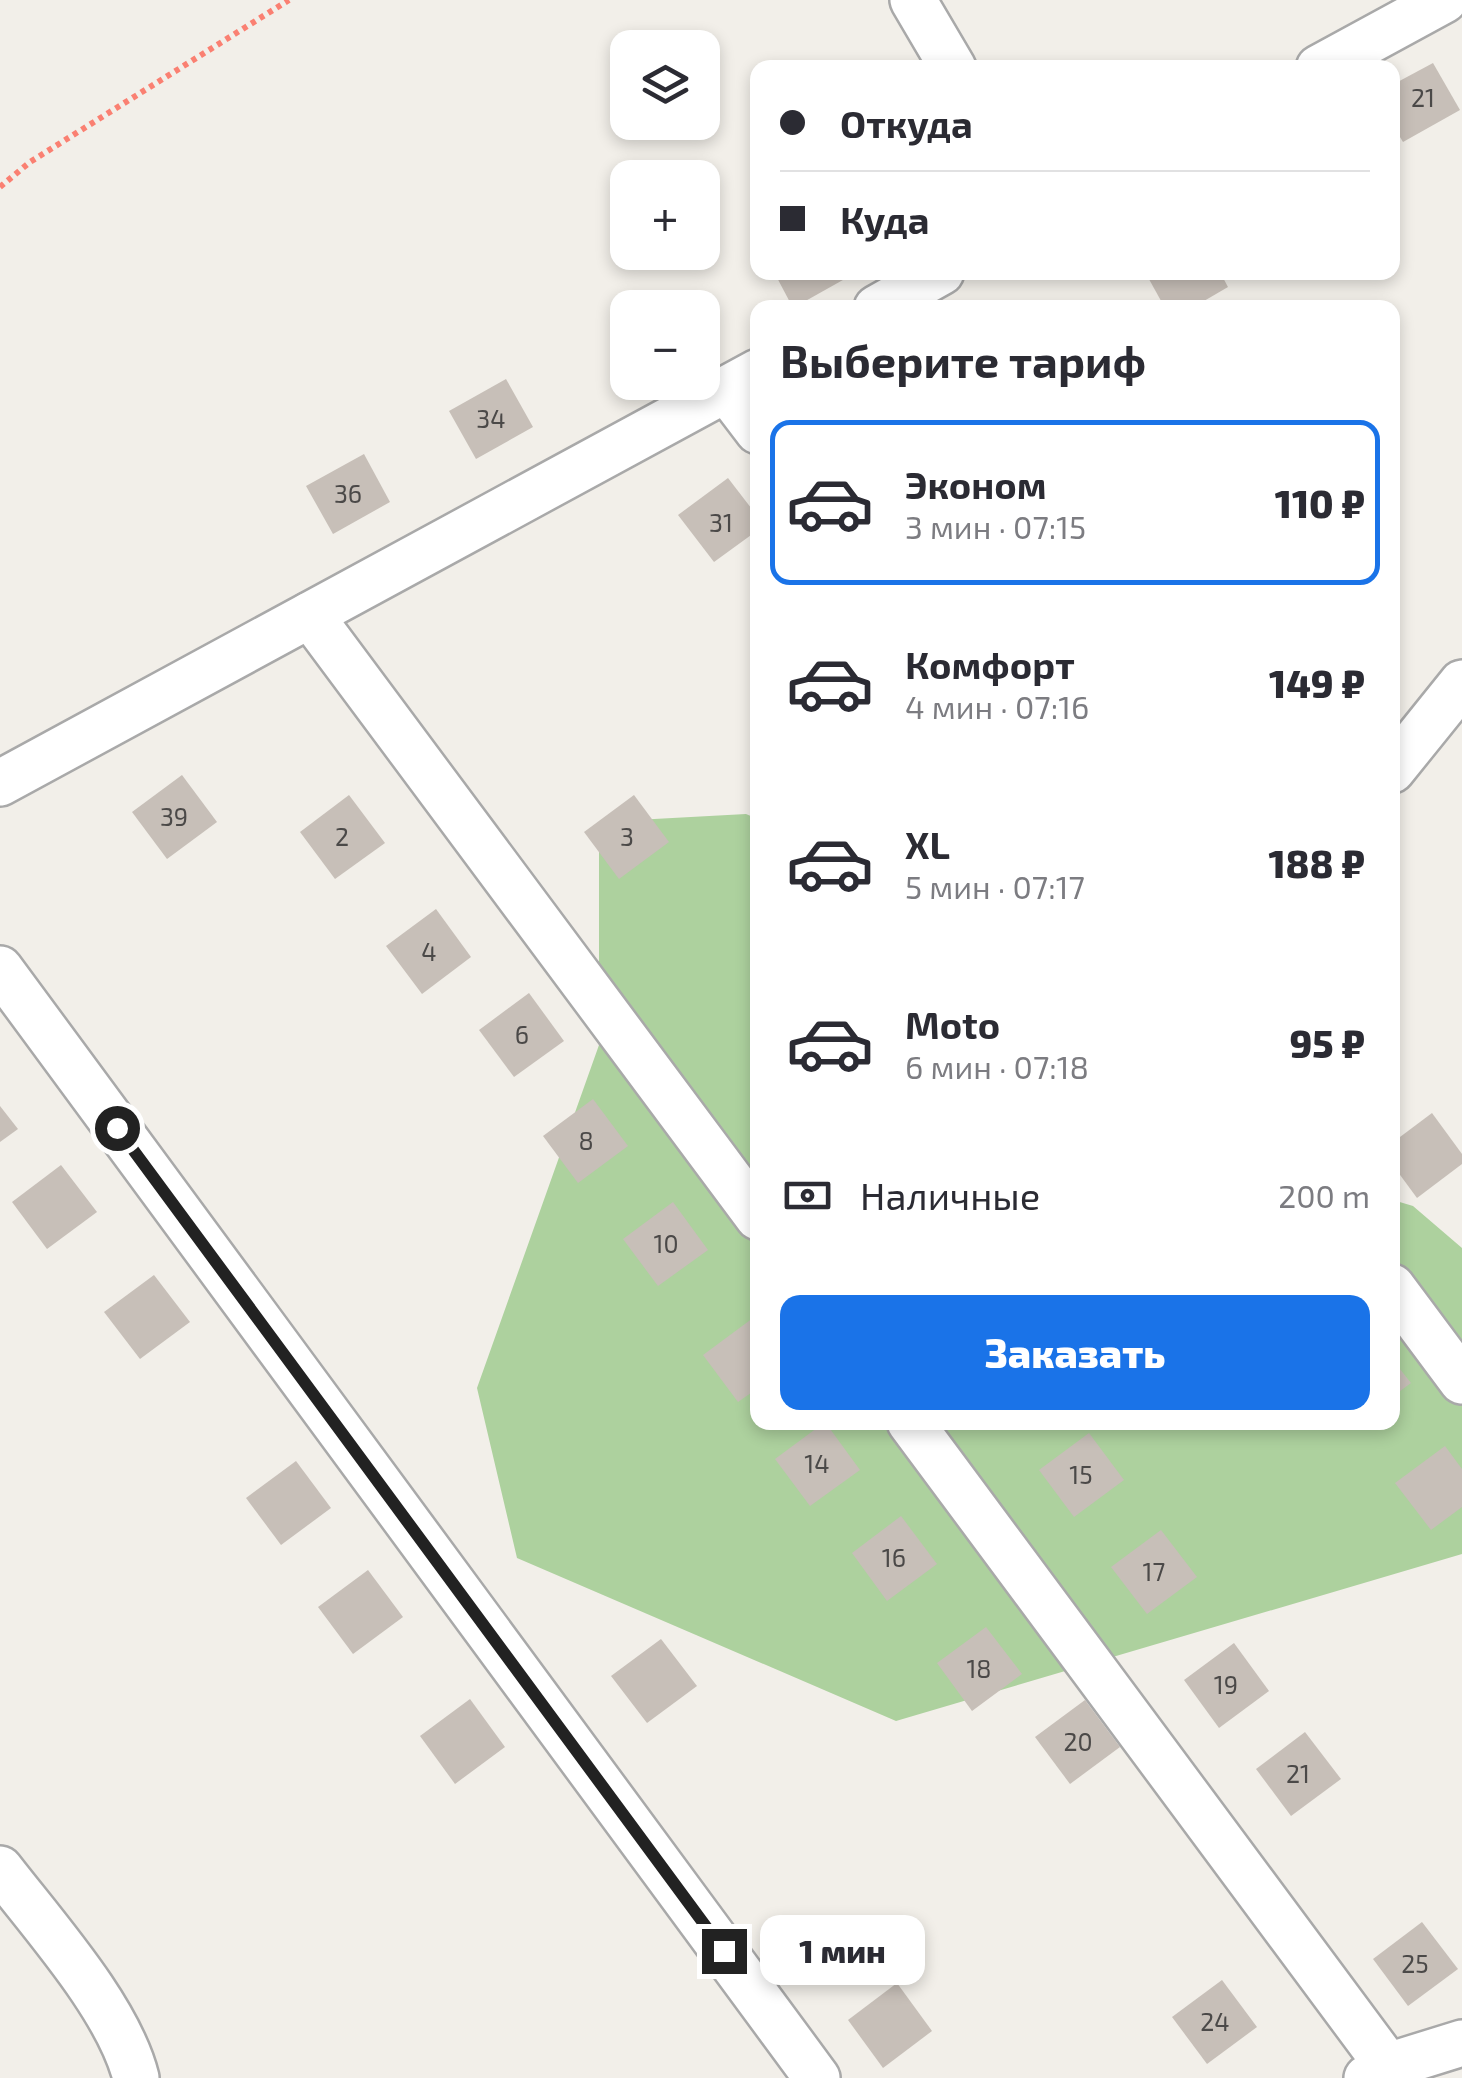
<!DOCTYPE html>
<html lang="ru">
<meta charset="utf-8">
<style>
:root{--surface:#fff;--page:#f2f2f3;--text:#2b2b33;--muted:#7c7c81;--line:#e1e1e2;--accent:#1a73e8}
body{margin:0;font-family:"Exo 2",sans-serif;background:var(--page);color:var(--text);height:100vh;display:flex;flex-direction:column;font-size:38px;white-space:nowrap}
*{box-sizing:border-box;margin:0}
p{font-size:32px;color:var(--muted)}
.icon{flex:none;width:55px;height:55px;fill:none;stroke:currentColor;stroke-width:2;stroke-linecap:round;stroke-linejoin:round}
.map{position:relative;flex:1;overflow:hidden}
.sheet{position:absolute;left:750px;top:300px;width:650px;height:1130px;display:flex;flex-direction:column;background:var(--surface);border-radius:20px;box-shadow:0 5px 15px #0003}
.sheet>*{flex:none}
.banner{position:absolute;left:750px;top:60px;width:650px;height:220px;border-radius:20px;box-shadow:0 5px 15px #0003;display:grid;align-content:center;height:220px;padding:0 30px;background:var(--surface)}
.buttons{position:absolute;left:610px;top:30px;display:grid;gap:20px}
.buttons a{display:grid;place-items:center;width:110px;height:110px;border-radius:20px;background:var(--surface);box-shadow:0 5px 15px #0003;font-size:50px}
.end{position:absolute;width:45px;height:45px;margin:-22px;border:12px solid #222;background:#fff;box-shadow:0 0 0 5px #fff}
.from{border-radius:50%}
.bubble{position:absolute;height:70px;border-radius:20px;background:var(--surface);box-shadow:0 5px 15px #0003;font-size:32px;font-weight:800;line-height:70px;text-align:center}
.banner b{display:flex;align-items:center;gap:35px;height:95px;font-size:38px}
.banner b+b{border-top:2px solid var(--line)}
.banner i{width:25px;height:25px;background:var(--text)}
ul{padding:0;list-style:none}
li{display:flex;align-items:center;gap:30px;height:165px;margin:0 20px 15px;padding:0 10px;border:5px solid transparent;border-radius:20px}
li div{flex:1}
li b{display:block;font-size:38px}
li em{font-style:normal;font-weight:800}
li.current{border-color:var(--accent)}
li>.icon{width:90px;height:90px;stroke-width:1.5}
h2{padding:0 30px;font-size:45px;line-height:120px}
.pay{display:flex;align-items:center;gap:25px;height:110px;padding:0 30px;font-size:38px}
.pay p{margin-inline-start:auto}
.button{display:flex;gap:20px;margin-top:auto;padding:20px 30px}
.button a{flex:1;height:115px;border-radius:20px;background:var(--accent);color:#fff;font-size:40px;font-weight:800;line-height:115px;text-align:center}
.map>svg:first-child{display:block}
.forest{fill:#add19e}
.building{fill:#c7bfb8}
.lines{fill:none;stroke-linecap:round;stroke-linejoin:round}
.minor-casing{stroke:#a9a9a9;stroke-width:50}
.path{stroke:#fa8072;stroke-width:6;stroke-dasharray:5 5;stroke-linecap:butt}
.minor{stroke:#fff;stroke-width:45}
.route{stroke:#222;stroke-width:12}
.labels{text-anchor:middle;stroke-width:8;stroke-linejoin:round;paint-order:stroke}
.number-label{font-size:25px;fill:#4b4948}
</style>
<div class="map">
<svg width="1462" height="2078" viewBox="0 0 1462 2078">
<rect width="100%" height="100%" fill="#f2efe9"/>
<path class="forest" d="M746,814L758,819V1422H1392L1393,1200L1413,1206L1462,1248V1554L896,1721L517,1558L477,1388L599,1045V822Z"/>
<g class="building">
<path d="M1433,63L1460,110L1403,142L1392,124V85Z"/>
<path d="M774,272H848L850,276L793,308Z"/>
<path d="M1145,272H1220L1228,287L1192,308H1165Z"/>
<path d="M506,379L533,427L476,459L449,411Z"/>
<path d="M364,454L390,502L333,534L306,486Z"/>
<path d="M728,478L758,517V530L714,562L678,515Z"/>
<path d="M182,775L217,822L167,859L132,812Z"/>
<path d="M349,795L385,843L335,879L300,832Z"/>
<path d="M634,795L669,842L619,879L584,832Z"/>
<path d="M436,909L471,957L422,994L386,946Z"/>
<path d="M529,993L564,1041L514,1077L479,1030Z"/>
<path d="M593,1099L628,1146L578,1183L543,1136Z"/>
<path d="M0,1106L18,1129L0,1142Z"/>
<path d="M1432,1113L1462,1154V1164L1417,1198L1392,1164V1143Z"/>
<path d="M61,1165L97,1212L47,1249L12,1202Z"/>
<path d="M673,1202L708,1250L658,1286L623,1239Z"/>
<path d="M154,1275L190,1322L140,1359L104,1312Z"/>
<path d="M753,1318L758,1324V1388L738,1402L703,1355Z"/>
<path d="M1392,1359L1411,1383L1392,1397Z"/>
<path d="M825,1422L860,1470L810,1506L775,1459Z"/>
<path d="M1089,1433L1124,1480L1074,1517L1039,1470Z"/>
<path d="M1445,1446L1462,1469V1507L1431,1530L1395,1483Z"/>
<path d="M296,1461L331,1508L281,1545L246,1498Z"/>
<path d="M901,1516L937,1564L887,1601L852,1553Z"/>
<path d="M1161,1530L1197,1577L1147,1614L1111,1567Z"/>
<path d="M368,1570L403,1617L353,1654L318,1607Z"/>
<path d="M986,1627L1022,1674L972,1711L937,1663Z"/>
<path d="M661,1639L697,1686L647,1723L611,1676Z"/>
<path d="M1234,1643L1269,1691L1219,1728L1184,1680Z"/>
<path d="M470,1699L505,1747L455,1784L420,1736Z"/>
<path d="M1085,1700L1120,1747L1070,1784L1035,1737Z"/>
<path d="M1305,1732L1341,1779L1291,1816L1256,1769Z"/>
<path d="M1422,1922L1458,1969L1408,2006L1373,1959Z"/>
<path d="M1222,1980L1257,2027L1207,2064L1172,2017Z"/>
<path d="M897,1983L932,2031L883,2068L848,2020Z"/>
</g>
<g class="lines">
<defs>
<g id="minor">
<path d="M913,0L953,68"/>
<path d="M1319,68L1444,0"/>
<path d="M877,308L941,272"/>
<path d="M726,389L758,431"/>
<path d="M310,615L758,1217"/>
<path d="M1392,770L1462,683"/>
<path d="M0,783L758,372"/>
<path d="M0,969L817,2078"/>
<path d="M1392,1287L1462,1381"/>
<path d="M910,1422L1388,2066"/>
<path d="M0,1869C44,1926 119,2009 136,2078"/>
<path d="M1367,2078L1388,2066L1462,2043"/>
</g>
</defs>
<use href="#minor" class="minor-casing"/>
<path class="path" d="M0,187L30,162L289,0"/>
<use href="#minor" class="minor"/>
</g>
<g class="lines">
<path class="route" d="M117,1128L724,1951"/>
</g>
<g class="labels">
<g class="number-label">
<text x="1423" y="107">21</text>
<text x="491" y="428">34</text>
<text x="348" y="503">36</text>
<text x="721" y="532">31</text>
<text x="174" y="826">39</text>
<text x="342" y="846">2</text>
<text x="627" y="846">3</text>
<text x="429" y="961">4</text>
<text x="522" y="1044">6</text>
<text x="586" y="1150">8</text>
<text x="666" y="1253">10</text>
<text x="817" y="1473">14</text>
<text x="1081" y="1484">15</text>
<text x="894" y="1567">16</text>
<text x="1154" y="1581">17</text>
<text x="979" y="1678">18</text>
<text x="1226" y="1694">19</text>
<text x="1078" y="1751">20</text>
<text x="1298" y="1783">21</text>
<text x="1415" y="1973">25</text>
<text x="1215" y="2031">24</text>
</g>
</g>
</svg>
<div class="buttons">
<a><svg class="icon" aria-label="layers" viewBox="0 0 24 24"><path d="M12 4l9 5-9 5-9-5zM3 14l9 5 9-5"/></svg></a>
<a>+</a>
<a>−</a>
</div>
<i class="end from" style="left:117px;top:1128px"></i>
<i class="end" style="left:724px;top:1951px"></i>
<div class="bubble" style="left:760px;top:1915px;width:165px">1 мин</div>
<div class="banner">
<b><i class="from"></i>Откуда</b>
<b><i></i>Куда</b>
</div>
<section class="sheet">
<h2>Выберите тариф</h2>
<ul>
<li class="current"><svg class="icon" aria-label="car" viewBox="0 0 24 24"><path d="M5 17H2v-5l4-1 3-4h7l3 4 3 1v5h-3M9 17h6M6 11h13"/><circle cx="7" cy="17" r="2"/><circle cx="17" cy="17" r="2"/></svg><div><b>Эконом</b><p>3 мин · 07:15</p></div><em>110 ₽</em></li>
<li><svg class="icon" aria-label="car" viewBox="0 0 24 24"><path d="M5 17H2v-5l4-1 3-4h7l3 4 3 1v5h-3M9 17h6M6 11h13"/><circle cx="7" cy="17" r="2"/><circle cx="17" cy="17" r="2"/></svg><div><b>Комфорт</b><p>4 мин · 07:16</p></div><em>149 ₽</em></li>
<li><svg class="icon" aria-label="car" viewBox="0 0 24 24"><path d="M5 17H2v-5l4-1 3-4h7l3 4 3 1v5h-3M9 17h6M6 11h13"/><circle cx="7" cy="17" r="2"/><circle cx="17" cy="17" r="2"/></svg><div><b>XL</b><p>5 мин · 07:17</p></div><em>188 ₽</em></li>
<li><svg class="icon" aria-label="car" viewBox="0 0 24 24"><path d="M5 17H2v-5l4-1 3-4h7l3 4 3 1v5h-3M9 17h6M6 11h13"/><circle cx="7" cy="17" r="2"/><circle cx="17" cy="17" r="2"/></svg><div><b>Moto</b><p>6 мин · 07:18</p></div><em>95 ₽</em></li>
</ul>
<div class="pay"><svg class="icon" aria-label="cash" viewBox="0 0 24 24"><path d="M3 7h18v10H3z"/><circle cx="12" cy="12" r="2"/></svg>Наличные<p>200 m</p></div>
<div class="button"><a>Заказать</a></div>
</section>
</div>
